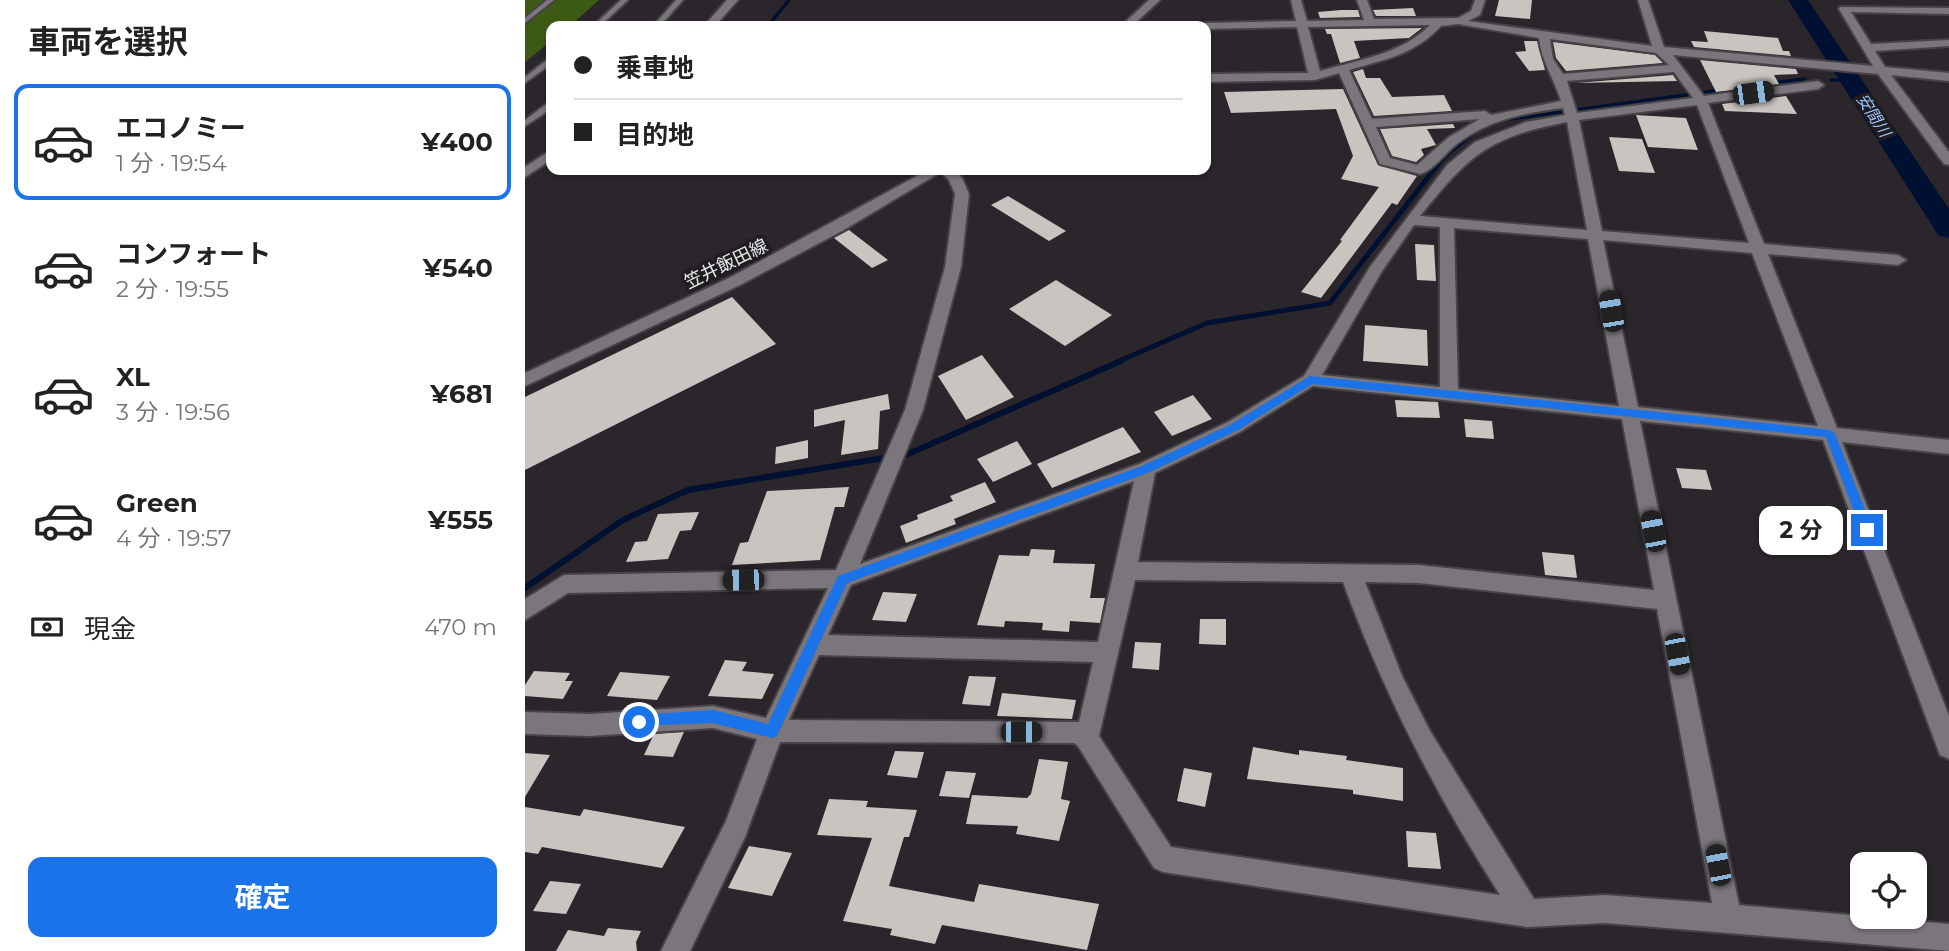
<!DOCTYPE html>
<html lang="ja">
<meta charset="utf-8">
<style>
:root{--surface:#fff;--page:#f2f2f2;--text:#222;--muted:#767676;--line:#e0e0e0;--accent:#1a73e8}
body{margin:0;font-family:Montserrat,"Noto Sans JP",sans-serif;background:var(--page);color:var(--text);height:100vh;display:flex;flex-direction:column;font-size:26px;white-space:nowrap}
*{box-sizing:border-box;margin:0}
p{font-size:23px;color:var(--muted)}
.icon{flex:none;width:38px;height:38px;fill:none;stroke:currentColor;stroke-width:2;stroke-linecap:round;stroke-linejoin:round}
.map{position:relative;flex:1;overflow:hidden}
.drawer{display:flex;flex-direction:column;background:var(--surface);width:525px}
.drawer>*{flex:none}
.banner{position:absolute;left:21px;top:21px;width:665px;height:154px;border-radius:14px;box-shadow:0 2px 5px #0004;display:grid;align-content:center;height:154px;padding:0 28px;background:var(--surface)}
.buttons{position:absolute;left:1325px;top:852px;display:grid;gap:14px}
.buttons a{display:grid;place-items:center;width:77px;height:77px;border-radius:14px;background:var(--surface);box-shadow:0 2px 5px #0004;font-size:35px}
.end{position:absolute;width:32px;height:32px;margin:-16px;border:9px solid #1a73e8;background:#fff;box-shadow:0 0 0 4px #fff}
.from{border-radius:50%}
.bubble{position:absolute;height:49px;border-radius:14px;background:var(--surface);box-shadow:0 2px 5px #0004;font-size:23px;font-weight:700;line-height:49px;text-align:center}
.car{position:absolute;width:21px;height:42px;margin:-21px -10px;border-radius:9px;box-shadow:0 0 5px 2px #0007;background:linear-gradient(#222 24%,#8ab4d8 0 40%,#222 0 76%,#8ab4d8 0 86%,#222 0)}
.banner b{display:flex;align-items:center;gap:24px;height:66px;font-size:26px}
.banner b+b{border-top:2px solid var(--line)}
.banner i{width:18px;height:18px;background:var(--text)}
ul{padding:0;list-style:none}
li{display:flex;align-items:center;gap:21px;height:116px;margin:0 14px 10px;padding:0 14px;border:4px solid transparent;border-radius:14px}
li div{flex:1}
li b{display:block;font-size:26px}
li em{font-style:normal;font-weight:700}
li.current{border-color:var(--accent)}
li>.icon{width:63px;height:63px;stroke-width:1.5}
h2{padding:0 28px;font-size:32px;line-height:84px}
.pay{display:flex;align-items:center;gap:18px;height:77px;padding:0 28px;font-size:26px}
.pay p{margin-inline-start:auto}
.button{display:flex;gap:14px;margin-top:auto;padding:14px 28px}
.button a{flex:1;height:80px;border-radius:14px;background:var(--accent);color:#fff;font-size:28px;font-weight:700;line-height:80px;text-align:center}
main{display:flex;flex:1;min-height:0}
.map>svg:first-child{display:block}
.green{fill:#3d5a15}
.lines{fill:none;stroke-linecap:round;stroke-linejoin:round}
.stream-far2{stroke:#001030;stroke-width:3.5}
.stream-far1{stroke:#001030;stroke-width:5}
.stream{stroke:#001030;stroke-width:6}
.river{fill:#001030;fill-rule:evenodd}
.building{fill:#c9c4bf}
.service-casing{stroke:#464347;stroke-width:4}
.minor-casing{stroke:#464347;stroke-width:4}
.secondary-casing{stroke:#464347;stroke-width:4}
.service{fill:#7a767b;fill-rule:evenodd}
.minor{fill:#7a767b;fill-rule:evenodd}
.secondary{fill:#7a767b;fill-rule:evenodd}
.route{fill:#1a73e8}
.labels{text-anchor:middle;stroke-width:7;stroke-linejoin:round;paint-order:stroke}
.far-water-label{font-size:16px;font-style:italic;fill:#9ec6fd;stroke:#201d21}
.street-label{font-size:18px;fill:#eae8eb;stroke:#201d21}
</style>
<main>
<section class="drawer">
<h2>車両を選択</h2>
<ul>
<li class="current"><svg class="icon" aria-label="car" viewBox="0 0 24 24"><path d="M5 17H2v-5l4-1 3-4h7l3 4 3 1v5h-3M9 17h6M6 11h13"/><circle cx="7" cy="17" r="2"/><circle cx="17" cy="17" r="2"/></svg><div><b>エコノミー</b><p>1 分 · 19:54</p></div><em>¥400</em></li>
<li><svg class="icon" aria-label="car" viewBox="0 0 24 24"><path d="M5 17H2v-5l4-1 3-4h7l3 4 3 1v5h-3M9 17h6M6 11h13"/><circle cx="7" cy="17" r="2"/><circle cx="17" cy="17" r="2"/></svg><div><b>コンフォート</b><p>2 分 · 19:55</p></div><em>¥540</em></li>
<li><svg class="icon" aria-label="car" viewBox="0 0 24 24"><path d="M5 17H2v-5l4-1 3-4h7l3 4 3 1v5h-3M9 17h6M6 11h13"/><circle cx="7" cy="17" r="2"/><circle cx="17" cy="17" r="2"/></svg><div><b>XL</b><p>3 分 · 19:56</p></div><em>¥681</em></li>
<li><svg class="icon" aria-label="car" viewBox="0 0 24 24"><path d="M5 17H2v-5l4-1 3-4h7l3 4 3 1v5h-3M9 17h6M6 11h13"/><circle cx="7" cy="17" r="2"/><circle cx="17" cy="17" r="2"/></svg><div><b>Green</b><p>4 分 · 19:57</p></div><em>¥555</em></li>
</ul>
<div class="pay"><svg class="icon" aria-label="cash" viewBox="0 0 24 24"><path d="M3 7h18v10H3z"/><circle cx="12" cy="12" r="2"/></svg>現金<p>470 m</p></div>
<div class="button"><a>確定</a></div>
</section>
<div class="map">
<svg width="1424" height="951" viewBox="0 0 1424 951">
<rect width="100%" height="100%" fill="#2a262b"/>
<path class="green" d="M0,0H74L45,26H26V41L0,62Z"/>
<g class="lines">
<g class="stream-far2">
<path d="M243,26L264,0"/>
<path d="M1306,80H1325"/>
<path d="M1246,83L1280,79"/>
<path d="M916,160L954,129L977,120L1197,90"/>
</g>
<path class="stream-far1" d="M592,362L682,323L805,303L918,158"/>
<path class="stream" d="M0,588L98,520L163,490L383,454L596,361"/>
<path class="river" d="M1263,0H1283L1424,209V238L1414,236L1410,230Z"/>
</g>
<g class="building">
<path d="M974,0H1007L1005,19L970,16Z"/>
<path d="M888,8L891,16H851L848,10Z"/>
<path d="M816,10H833L835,17L795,18L793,12Z"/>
<path d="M897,28L884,38L829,41L835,58L815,63L806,34H802L800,29Z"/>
<path d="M1179,31L1253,38L1258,51H1264L1266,56L1169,47L1166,41L1183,42Z"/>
<path d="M999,41H1012L1020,70L1004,71L990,52L1001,51Z"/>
<path d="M1028,42L1130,55L1138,63L1041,71L1031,58Z"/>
<path d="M1175,60L1271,69L1273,74L1249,75L1254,84L1191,92Z"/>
<path d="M838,69L841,78H855L867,97L919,95L927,111L849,116L828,72Z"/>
<path d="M1148,75L1152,81L1051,83Z"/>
<path d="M818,89L853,165L892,176L872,205L867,203L796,298L776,292L817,241L815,240L854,187L816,179L828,156L811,109L706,113L699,92Z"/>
<path d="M1261,96L1272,114L1200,111L1197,104Z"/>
<path d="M1111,115L1161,118L1173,150L1123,147Z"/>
<path d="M928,124L930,128L902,129L911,145L896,149L899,155L891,162L867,156L855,129Z"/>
<path d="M1084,137L1117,139L1130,173L1094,171Z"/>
<path d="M483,196L541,231L524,241L466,205Z"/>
<path d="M324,230L363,260L347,268L309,238Z"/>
<path d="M890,244L909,245L911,281L892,280Z"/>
<path d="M531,280L587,315L540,346L484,309Z"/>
<path d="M207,297L251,344L0,470V397Z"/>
<path d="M840,325L902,330L903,366L838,361Z"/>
<path d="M457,355L489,397L441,420L413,376Z"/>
<path d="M363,394L365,409L355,411L353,449L316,455L320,420L289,427V410Z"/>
<path d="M668,395L687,419L647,436L629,412Z"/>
<path d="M870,400L913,402L915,418L872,417Z"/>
<path d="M939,419L967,421L969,439L941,437Z"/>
<path d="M598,427L616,452L527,488L512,464Z"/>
<path d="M283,440V458L250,464L251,447Z"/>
<path d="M492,441L507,464L468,482L452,459Z"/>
<path d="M1151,468L1181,470L1187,490L1157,488Z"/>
<path d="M460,482L471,502L429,519L431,524L381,543L375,526L393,519L392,515L428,501L425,496Z"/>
<path d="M324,487L319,507H310L295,560L207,565L215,543L223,542L242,491Z"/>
<path d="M174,512L166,530L155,531L143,559L101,562L110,542L122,541L133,514Z"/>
<path d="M506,549L530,550L528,563L570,564L565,598H580L575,623L545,621L544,632L517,630L518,623L480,621L479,627L452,625L474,555L504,556Z"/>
<path d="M1017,552L1049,555L1052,578L1020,575Z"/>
<path d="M358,592L392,594L381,622L347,620Z"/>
<path d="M675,619H701V645L674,644Z"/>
<path d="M610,642L636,643L634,670L607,668Z"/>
<path d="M200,660L222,662L217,671L249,674L237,699L183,696Z"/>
<path d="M9,671L45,673L40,681H48L38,699L0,696V685Z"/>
<path d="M95,672L145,676L132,700L82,696Z"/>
<path d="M444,676L471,677L465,706L437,704Z"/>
<path d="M477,693L551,700L547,719L472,716Z"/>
<path d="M159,732L148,757L119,755L129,734Z"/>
<path d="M728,747L774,755V750L822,756L821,760L878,768V801L828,794V790L722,779Z"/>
<path d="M370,751L399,752L392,778L362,775Z"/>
<path d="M0,753L25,755L0,797Z"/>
<path d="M514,759L543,762L536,799L545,801L534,841L491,834L493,826L441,824L447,795L502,798L506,794Z"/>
<path d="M659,768L687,773L680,807L652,801Z"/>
<path d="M421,771L451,773L444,798L414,796Z"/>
<path d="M304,799L343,801L341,807L392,810L384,837H379L364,886L449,902L454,884L574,904L562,950L417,925L410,944L365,935L367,929L318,921L347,838L292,835Z"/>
<path d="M0,807L55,816L59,809L160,827L137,868L17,847L13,854L0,852Z"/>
<path d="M881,831L911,833L916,869L883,867Z"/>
<path d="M224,846L267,853L247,896L203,888Z"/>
<path d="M25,881L56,884L41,914L8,911Z"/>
<path d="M83,928L116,931L111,942L112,951H31L43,930L79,936Z"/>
</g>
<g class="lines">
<defs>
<g id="service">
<path d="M22,0H29L0,23V18Z"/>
<path d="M96,0H103L75,26H68Z"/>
<path d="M151,0H158L135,26H128Z"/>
<path d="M23,59H26V64L0,83V77Z"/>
<path d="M23,103H26V109L0,126V120Z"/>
</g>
<path id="minor" d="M766,0H776L782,21L839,20L832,0H842L849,19L933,18L946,11L950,0H960L955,15L943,21L1127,46L1113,0H1123L1139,47L1348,66L1314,9L1315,7L1424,8V14L1326,12L1346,44L1424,40V46L1350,51L1360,67L1424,73V81L1366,75L1424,152V165L1419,164L1353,74L1148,55L1179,96L1293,81L1299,85L1293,89L1183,103L1239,244L1373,255L1381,260L1373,265L1243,254L1312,428L1424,440V454L1317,442L1424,716V759L1415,755L1412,747L1298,440L1115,421L1214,905L1424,924V951L1080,923L1002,927L638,872L629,868L553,746L549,743L255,742L220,837L165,951H136L201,821L232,739L188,728L65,736L0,734V712L65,714L188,706L241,718L303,588L43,593L0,620V599L39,575L311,570L380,410L420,267L430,194L424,180L414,170H429L437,178L444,194L436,267L398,410L335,564L614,464L703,422L779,376L845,267L922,165L950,142L1001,122L1040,115L1038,108C1000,113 965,119 933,143C921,152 909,170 895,174L855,164L814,73L790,80L681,82V74L783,73L772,27L681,29V26H676L681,23L771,21ZM933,24L1014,38C1016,61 1029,78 1036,101L966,115L960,111L847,119L824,70C861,59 889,55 916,26ZM905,25C877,54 833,60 795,71L783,27ZM1025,39L1131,53L1144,65L1038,74L1028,59ZM1149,72L1168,98L1052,113L1042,81ZM1172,105L1224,243L1077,231L1054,120ZM955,119L924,137L892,165L865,158L851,127ZM1042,122L1062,230L895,216C944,155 963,137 1042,122ZM889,225L915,227V387L797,375L857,271ZM929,228L1063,239L1094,406L933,389ZM1078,240L1227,253L1293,426L1113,407ZM788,386L1097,419L1129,590L894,565L613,562L630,473L715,432ZM609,481L573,642L303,635L326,585ZM610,580L818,582C859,694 911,795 975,895L646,847L574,736ZM840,582L894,583L1132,609L1187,903L1080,895L1009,899L905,731L877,676ZM294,655L568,662L554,722L264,720Z"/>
<g id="secondary">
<path d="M202,0H213L190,26H179Z"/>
<path d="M624,0H635L607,26H596Z"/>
<path d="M26,150V160L0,177V167Z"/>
<path d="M403,170H419L317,231L215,285L0,386V373L204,278Z"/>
</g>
</defs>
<use href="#service" class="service-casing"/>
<use href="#minor" class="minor-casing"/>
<use href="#secondary" class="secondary-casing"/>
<use href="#service" class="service"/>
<use href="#minor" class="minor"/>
<use href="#secondary" class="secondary"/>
</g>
<path class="route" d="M785,376L1305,430L1310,434L1348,530L1342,535L1336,530L1301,437L787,384L713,430L625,472L322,583L252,736L247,738L188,723L109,726V717L114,715L188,710L243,724L313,576L617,466L705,425Z"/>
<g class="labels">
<g class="far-water-label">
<text transform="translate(1349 115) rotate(57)" y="6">安間川</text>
</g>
<g class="street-label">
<text transform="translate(201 264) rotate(-26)" y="6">笠井飯田線</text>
</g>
</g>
</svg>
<div class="buttons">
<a><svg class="icon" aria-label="locate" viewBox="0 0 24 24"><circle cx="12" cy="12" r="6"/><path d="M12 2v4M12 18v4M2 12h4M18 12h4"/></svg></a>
</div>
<i class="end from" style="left:114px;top:722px"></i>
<i class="end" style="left:1342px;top:530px"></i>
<div class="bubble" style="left:1234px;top:506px;width:84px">2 分</div>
<i class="car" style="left:1228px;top:93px;rotate:82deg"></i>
<i class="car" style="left:1086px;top:311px;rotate:350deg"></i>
<i class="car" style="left:1128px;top:531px;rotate:349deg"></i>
<i class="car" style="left:218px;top:580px;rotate:269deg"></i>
<i class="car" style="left:1152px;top:654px;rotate:169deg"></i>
<i class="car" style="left:496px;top:732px;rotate:90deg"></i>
<i class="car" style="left:1193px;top:865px;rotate:349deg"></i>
<div class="banner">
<b><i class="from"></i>乗車地</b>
<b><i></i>目的地</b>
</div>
</div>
</main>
